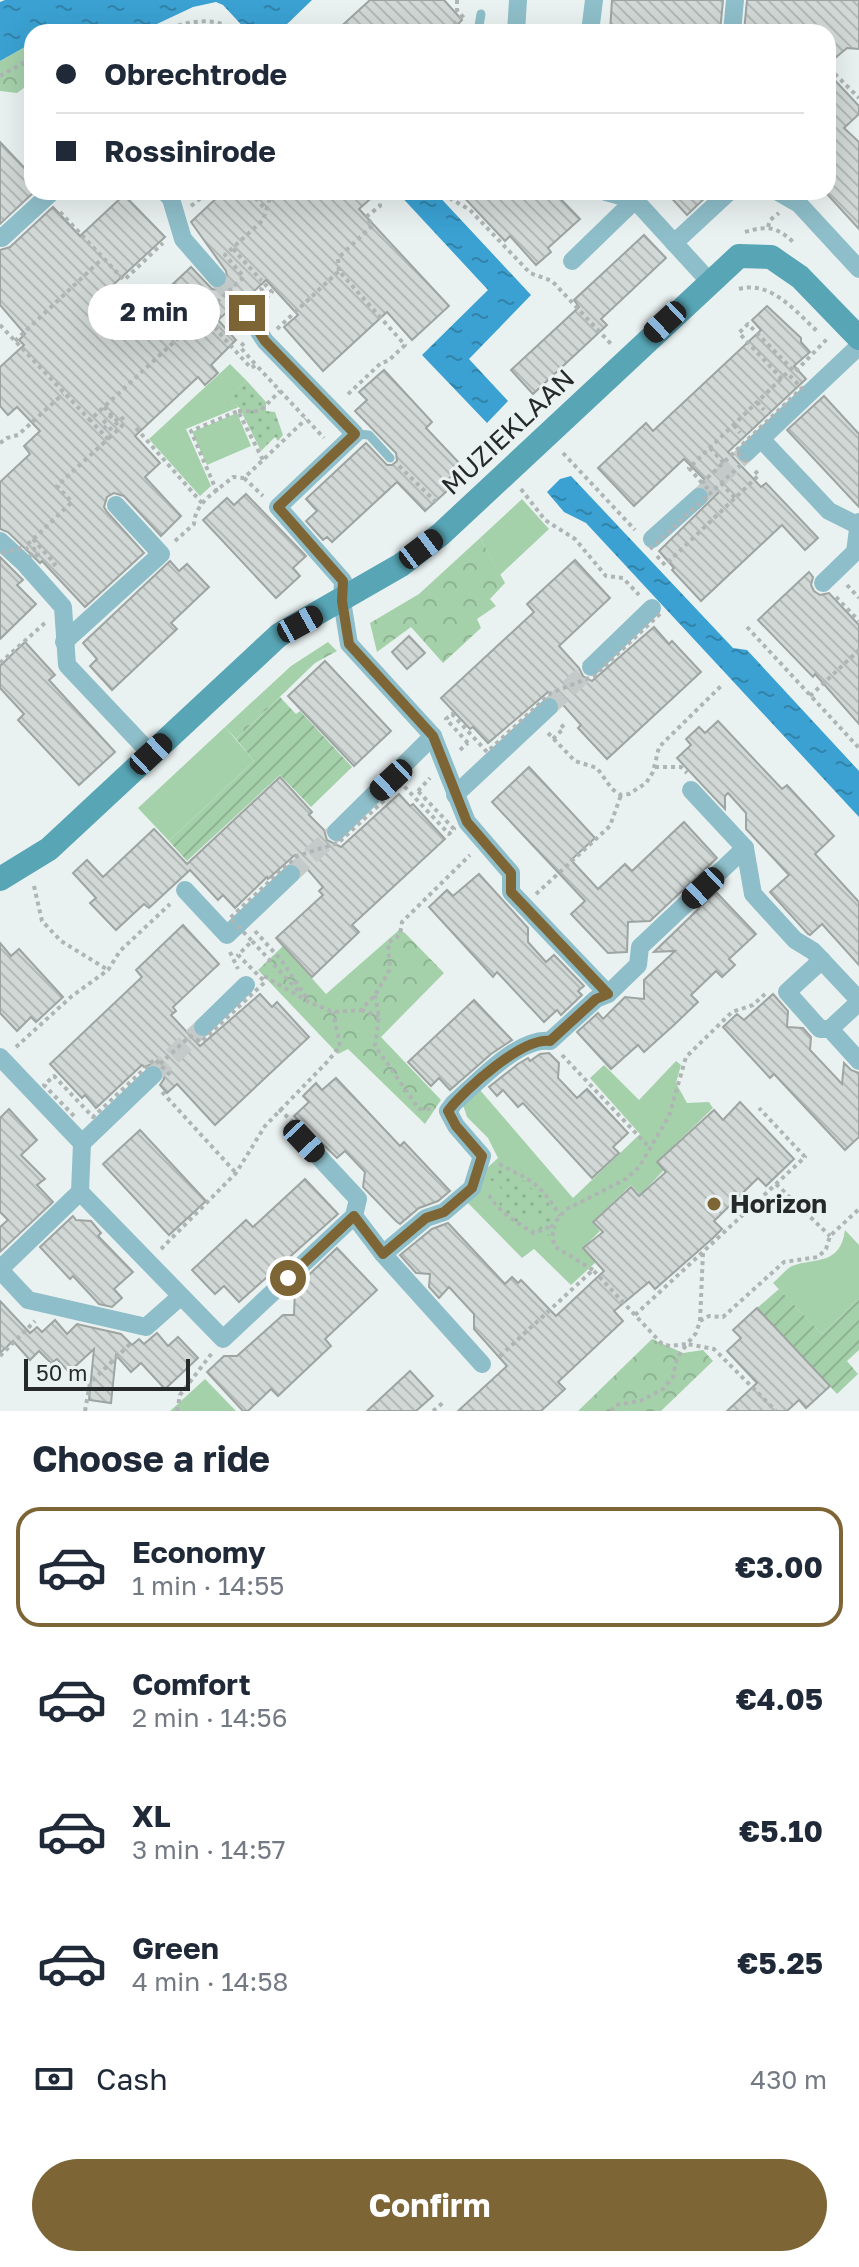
<!DOCTYPE html>
<meta charset="utf-8">
<style>
:root{--surface:#fff;--page:#f2f2f3;--text:#1f2937;--muted:#747a83;--line:#e0e1e3;--accent:#7d6536}
body{margin:0;font-family:"Golos Text",sans-serif;background:var(--page);color:var(--text);height:100vh;display:flex;flex-direction:column;font-size:30px;white-space:nowrap}
*{box-sizing:border-box;margin:0}
p{font-size:26px;color:var(--muted)}
.icon{flex:none;width:44px;height:44px;fill:none;stroke:currentColor;stroke-width:2;stroke-linecap:round;stroke-linejoin:round}
.map{position:relative;height:1411px;overflow:hidden}
.side{display:flex;flex-direction:column;background:var(--surface);flex:1}
.side>*{flex:none}
.top-card{position:absolute;left:24px;top:24px;width:812px;height:176px;border-radius:24px;box-shadow:0 8px 32px #0002;display:grid;align-content:center;height:176px;padding:0 32px;background:var(--surface)}
.scale{position:absolute;left:24px;bottom:20px;width:166px;box-sizing:border-box;padding-left:8px;border:4px solid #262929;border-top:0;font-size:22px;line-height:28px;white-space:nowrap;color:#262929;-webkit-text-stroke:6px #eaf2f1;paint-order:stroke}
.end{position:absolute;width:36px;height:36px;margin:-18px;border:10px solid #7d6536;background:#fff;box-shadow:0 0 0 4px #fff}
.from{border-radius:50%}
.bubble{position:absolute;height:56px;border-radius:28px;background:var(--surface);box-shadow:0 8px 32px #0002;font-size:26px;font-weight:700;line-height:56px;text-align:center}
.car{position:absolute;width:24px;height:48px;margin:-24px -12px;border-radius:10px;box-shadow:0 0 6px 2px #0007;background:linear-gradient(#222 24%,#8ab4d8 0 40%,#222 0 76%,#8ab4d8 0 86%,#222 0)}
.top-card b{display:flex;align-items:center;gap:28px;height:76px;font-size:30px}
.top-card b+b{border-top:2px solid var(--line)}
.top-card i{width:20px;height:20px;background:var(--text)}
ul{padding:0;list-style:none}
li{display:flex;align-items:center;gap:24px;height:120px;margin:0 16px 12px;padding:0 16px;border:4px solid transparent;border-radius:24px}
li div{flex:1}
li b{display:block;font-size:30px}
li em{font-style:normal;font-weight:700}
li.selected{border-color:var(--accent)}
li>.icon{width:72px;height:72px;stroke-width:1.5}
h2{padding:0 32px;font-size:36px;line-height:96px}
.pay{display:flex;align-items:center;gap:20px;height:88px;padding:0 32px;font-size:30px}
.pay p{margin-inline-start:auto}
.primary-button{display:flex;gap:16px;margin-top:auto;padding:16px 32px}
.primary-button a{flex:1;height:92px;border-radius:48px;background:var(--accent);color:#fff;font-size:32px;font-weight:700;line-height:92px;text-align:center}
.map>svg:first-child{display:block}
.grass{fill:#a5d1aa}
.forest{fill:url(#forest-crowns)}
.park{fill:url(#park-dots)}
.garden{fill:url(#garden-furrows)}
.water{fill:url(#water-ripples)}
.building{fill:url(#building-back-hatch);stroke:#9da4a1;stroke-width:2}
.lines{fill:none;stroke-linecap:round;stroke-linejoin:round}
.street-tunnel{stroke:#c3cac9;stroke-width:18;stroke-dasharray:18 9;stroke-linecap:butt}
.path{stroke:#afb5b5;stroke-width:4;stroke-dasharray:4 4;stroke-linecap:butt}
.lane{stroke:#8ebec9;stroke-width:9}
.street{stroke:#8ebec9;stroke-width:18}
.secondary{stroke:#57a5b5;stroke-width:24}
.path-bridge{stroke:#afb5b5;stroke-width:4;stroke-dasharray:4 4;stroke-linecap:butt}
.route{stroke:#7d6536;stroke-width:10}
.poi-dot{fill:#7d6536;stroke:#eaf2f1;stroke-width:3}
.labels{text-anchor:middle;stroke-width:6;stroke-linejoin:round;paint-order:stroke}
.street-label{font-size:26px;fill:#262929;stroke:#eaf2f1}
.poi-label{font-size:26px;font-weight:bold;fill:#262929;stroke:#eaf2f1;text-anchor:start}
</style>
<div class="map">
<svg width="859" height="1411" viewBox="0 0 859 1411">
<defs>
<pattern id="forest-crowns" width="20" height="18" patternUnits="userSpaceOnUse" patternTransform="scale(2)"><rect width="20" height="18" fill="#a5d1aa"/><path d="M2 6a3 3 0 1 1 6 0M12 15a3 3 0 1 1 6 0" fill="none" stroke="#8eb392"/></pattern>
<pattern id="park-dots" width="8" height="8" patternUnits="userSpaceOnUse" patternTransform="scale(2)"><rect width="8" height="8" fill="#a5d1aa"/><path d="M2 2h.1M6 6h.1" fill="none" stroke="#8eb392" stroke-width="1.8" stroke-linecap="round"/></pattern>
<pattern id="garden-furrows" width="10" height="10" patternUnits="userSpaceOnUse" patternTransform="scale(2)"><rect width="10" height="10" fill="#a5d1aa"/><path d="M-1 1l2-2M0 10L10 0M9 11l2-2" fill="none" stroke="#8eb392"/></pattern>
<pattern id="water-ripples" width="26" height="14" patternUnits="userSpaceOnUse" patternTransform="scale(2)"><rect width="26" height="14" fill="#3aa1d2"/><path d="M2 4q2-2 4 0t4 0M15 11q2-2 4 0t4 0" fill="none" stroke="#3183aa"/></pattern>
<pattern id="building-back-hatch" width="6" height="6" patternUnits="userSpaceOnUse" patternTransform="scale(2)"><rect width="6" height="6" fill="#d1d8d5"/><path d="M-1 5l2 2M0 0l6 6M5-1l2 2" fill="none" stroke="#b3b9b7"/></pattern>
</defs>
<rect width="100%" height="100%" fill="#eaf2f1"/>
<g class="grass">
<path d="M230,364L247,381L225,401L239,407L186,429L211,486L200,496L149,439Z"/>
<path d="M237,413L251,446L207,465L192,432Z"/>
<path d="M522,499L549,529L500,575L480,538Z"/>
<path d="M225,727L254,761L169,841L138,808Z"/>
<path d="M676,1061L681,1065L676,1083L687,1103L709,1102L713,1108L657,1162L664,1170L640,1195L631,1185L592,1222L600,1231L583,1248L596,1262L571,1285L534,1249L522,1258L466,1201L486,1169L498,1158L488,1138L467,1117L463,1105L480,1090L573,1198L640,1134L590,1078L604,1065L639,1100Z"/>
<path d="M845,1230L859,1245V1299L822,1334L773,1283C779,1278 786,1269 792,1266C816,1257 840,1266 845,1230Z"/>
<path d="M205,1379L236,1411H170Z"/>
</g>
<g class="forest">
<path d="M32,43V82L17,93L0,91V61Z"/>
<path d="M480,538L505,583L490,599L496,606L477,619L481,628L443,663L411,627L377,652L370,623L419,594Z"/>
<path d="M328,642L337,651L315,663L236,739L225,727L291,666Z"/>
<path d="M399,930L405,933L444,973L381,1037L441,1100L425,1124L348,1049L338,1054L258,970L283,946L326,994Z"/>
<path d="M652,1339L683,1353L703,1350L713,1361L661,1411H578Z"/>
</g>
<g class="park">
<path d="M247,381L266,402V411L275,412L283,435L278,441L275,437L261,451L239,407L224,401Z"/>
<path d="M491,1165L528,1183L535,1194L545,1196L557,1222L553,1237L538,1231L542,1223L536,1210L516,1225L508,1222L499,1209C502,1189 506,1187 486,1178Z"/>
</g>
<g class="garden">
<path d="M280,697L296,714L300,711L352,767L311,807L280,775L187,861L169,841L254,761L236,739Z"/>
<path d="M779,1289L822,1334L859,1299V1350L847,1361L858,1374L837,1394L757,1308Z"/>
</g>
<g class="water">
<path d="M5,0H312L283,28L287,32H248L223,5L216,2L193,7L140,32H73L68,29L32,32V43L0,61V2Z"/>
<path d="M397,192H435L531,295L469,359L508,401L487,423L422,355L488,290Z"/>
<path d="M571,476L733,648L747,650L859,771V817L586,523L564,512L547,492L560,479Z"/>
</g>
<g class="building">
<path d="M370,0H444L462,20L451,32H335Z"/>
<path d="M612,0H723L720,32H610Z"/>
<path d="M747,0H859V49L847,48L828,64V32H744Z"/>
<path d="M828,73L859,106V114L844,128L859,142V229L828,195Z"/>
<path d="M0,142L32,176V192H34L0,224Z"/>
<path d="M223,192H378L359,209L449,306L412,340L387,312L323,371L284,327L298,315L266,280L250,295L248,293L218,320L236,340L211,365L218,373L205,385L198,377L135,436L160,463L145,477L181,516L161,536L124,496L114,493L107,497L104,507L107,512L144,553L85,607L42,561L40,563L8,532L0,529V482L30,454L24,446L40,431L17,407L8,415L0,406V367L24,345L19,340L25,334L0,305V250L10,247L53,207L80,236L124,195L165,237L113,285L141,314L191,267L212,289L220,290L228,283L226,271L191,222Z"/>
<path d="M459,192H554L580,219L548,248L551,252L536,265L510,236L505,241Z"/>
<path d="M666,192H711L687,215Z"/>
<path d="M644,235L666,258L601,319L607,325L533,394L511,370L579,307L574,300Z"/>
<path d="M767,306L801,338V342L810,352L794,366L806,379L728,452L761,487L766,483L818,538L805,550L782,525L701,601L672,570L674,568L659,551L718,493L684,459L634,506L598,468L646,423L653,431L761,330L752,320Z"/>
<path d="M384,370L432,422L426,428L462,466L442,485L447,491L425,511L397,482L332,542L327,537L323,540L306,521L317,511L306,499L366,443L387,465H392L397,461L396,453L355,411L367,400L359,392Z"/>
<path d="M824,396L859,434V507L787,430Z"/>
<path d="M246,494L306,556L293,568L300,576L276,598L203,520L227,498L234,505Z"/>
<path d="M0,557L23,580L17,585L36,604L0,639Z"/>
<path d="M575,560L610,598L559,646L579,668L583,676L592,681L654,627L669,644L672,641L701,672L607,759L578,728L581,725L557,698L548,692L488,743L473,727L470,729L441,698L534,612L527,604Z"/>
<path d="M170,561L179,571L187,564L209,587L171,623L177,629L112,690L90,666L97,659L83,643Z"/>
<path d="M809,572L813,577L811,585L814,591L820,595L829,593L859,625V724L815,674L813,677L758,620Z"/>
<path d="M409,636L425,653L407,669L392,652Z"/>
<path d="M25,642L55,675L49,680L115,752L79,785L18,720L24,714L0,688V666Z"/>
<path d="M325,661L391,731L354,766L288,696Z"/>
<path d="M718,721L782,789L787,785L834,836L815,854L859,902V965L822,924L810,935L808,934L770,892L789,875L746,829V813L728,793L725,796V809L677,758L691,745L686,739L699,727L705,733Z"/>
<path d="M529,767L595,838L571,860L598,889L625,864L632,871L684,822L717,858L650,921L628,922L627,952L608,953L571,914L585,901L492,802Z"/>
<path d="M280,777L312,812L309,815L324,830L327,840L341,847L399,794L410,806L413,804L445,839L352,925L359,932L312,977L276,938L323,895L319,891L323,887L295,855L268,879L267,877L235,908L223,895L218,900L190,870L149,908L144,904L116,930L90,903L96,898L73,873L87,860L103,877L154,829L187,864Z"/>
<path d="M479,874L528,928V942L546,962L554,955L584,986L578,991L582,995L561,1015L557,1010L544,1022L497,972L493,977L429,907L447,890L453,896Z"/>
<path d="M716,892L756,934L729,959L735,965L722,977L716,971L691,995L698,1002L674,1025L644,1052L638,1045L611,1069L577,1032L598,1013L603,1019L625,997L644,999V980L675,951L654,952Z"/>
<path d="M183,925L219,964L173,1007L176,1011L171,1015L200,1046L260,994L272,1007L277,1002L309,1037L215,1125L177,1084L167,1093L160,1085L164,1079V1071L156,1063L144,1067L142,1065L96,1108L85,1095L82,1098L50,1064L142,977L136,970Z"/>
<path d="M0,943L11,956L19,949L63,997L36,1022L31,1017L17,1031L0,1013Z"/>
<path d="M773,994L788,1011L787,1027L803,1028L811,1037L810,1050L842,1084L844,1063L851,1070L859,1073V1137L845,1150L774,1074L770,1078L723,1027L737,1014L744,1020Z"/>
<path d="M474,1000L512,1040L491,1054L450,1090L439,1078L431,1086L408,1062Z"/>
<path d="M549,1053L559,1063L558,1078L577,1098L587,1089L628,1133L613,1147L619,1153L592,1178L523,1103L518,1107L503,1090L497,1096L489,1087L518,1064L528,1058L530,1061L540,1054Z"/>
<path d="M336,1078L400,1146L404,1142L450,1191L438,1201L419,1208L400,1224L396,1221L363,1187L365,1172L345,1151L337,1158L294,1116L309,1102L303,1096L316,1083L322,1090Z"/>
<path d="M740,1102L794,1159L766,1186L758,1178L714,1221L722,1229L713,1238L655,1289L649,1282L614,1311L623,1321L558,1382L565,1389L541,1411H458L507,1366L474,1329V1314L449,1287L439,1298L429,1287L430,1274L416,1273L400,1255L432,1229L448,1223L505,1284L512,1277L518,1283L521,1280L556,1316L604,1271L583,1248L603,1232L593,1222L631,1187L639,1196L666,1172L657,1162L714,1110L723,1120Z"/>
<path d="M9,1109L37,1140L21,1155L45,1179L37,1185L53,1202L0,1252V1227L8,1220L0,1212V1118Z"/>
<path d="M140,1130L206,1201L169,1235L103,1164Z"/>
<path d="M305,1179L338,1214L239,1302L224,1286L215,1294L192,1270L246,1220L253,1227Z"/>
<path d="M73,1216L76,1220L91,1221L101,1233L98,1236L133,1272L114,1289L122,1298L112,1307L99,1304L73,1276L70,1279L40,1247Z"/>
<path d="M337,1248L377,1290L325,1339L331,1346L278,1396L271,1389L248,1411H243L207,1372L224,1356H237L283,1315H294L295,1288Z"/>
<path d="M0,1301L30,1333L37,1327L42,1332L55,1320L67,1334L77,1324L121,1334L132,1345L139,1339L144,1344L157,1333L168,1346L178,1337L198,1358L165,1389L141,1363L131,1372L116,1355L111,1403L89,1400L94,1349L69,1372L57,1359L51,1363L39,1351L30,1360L13,1341L0,1353Z"/>
<path d="M757,1308L830,1386L806,1408L799,1400L787,1411H727L757,1383L727,1351L741,1338L733,1330Z"/>
<path d="M410,1371L433,1396L416,1411H367Z"/>
</g>
<g class="lines">
<g class="street-tunnel">
<path d="M217,278L247,313"/>
<path d="M699,497L746,453"/>
<path d="M549,707L591,667"/>
<path d="M291,874L336,832"/>
<path d="M153,1075L203,1027"/>
</g>
<g class="path">
<path d="M457,0V10L465,19"/>
<path d="M462,16L455,23L463,32"/>
<path d="M155,32C180,25 213,12 235,32"/>
<path d="M444,32L448,28L453,32"/>
<path d="M828,71H832L859,98"/>
<path d="M0,76L32,58"/>
<path d="M250,192L266,210"/>
<path d="M444,192L451,199L470,210L530,273L552,281L613,346"/>
<path d="M191,206L208,192"/>
<path d="M60,212L124,280L163,243"/>
<path d="M768,227L770,220L779,213"/>
<path d="M745,232C767,225 778,227 794,243"/>
<path d="M339,271L338,258L373,225L366,217L380,206V192"/>
<path d="M739,289C771,280 796,312 818,332"/>
<path d="M254,295L261,289L268,296L272,292L261,280"/>
<path d="M0,325L90,420"/>
<path d="M277,329L339,271L405,345L388,361L381,363L346,396"/>
<path d="M15,341L103,258"/>
<path d="M244,343L240,347L256,365"/>
<path d="M230,345L251,368L256,365L324,438"/>
<path d="M782,379L739,333L748,324L795,372L827,339"/>
<path d="M757,402L764,410"/>
<path d="M238,411H260L280,391"/>
<path d="M112,415L102,424L108,431L125,416"/>
<path d="M734,425L740,433"/>
<path d="M136,428L202,503"/>
<path d="M0,443L7,438L18,435L63,394"/>
<path d="M710,448L724,463"/>
<path d="M563,453L635,530"/>
<path d="M399,466L439,505"/>
<path d="M244,478L263,496"/>
<path d="M721,483L735,498"/>
<path d="M521,489L545,520L575,539L606,576L623,578L639,595"/>
<path d="M217,492L191,431L238,411L263,460"/>
<path d="M33,539L55,564L51,567"/>
<path d="M175,541L194,524C195,502 217,491 233,477L244,478L306,419"/>
<path d="M657,556L665,565L759,475L755,471"/>
<path d="M847,585L859,598"/>
<path d="M836,597L859,621"/>
<path d="M747,627L859,748"/>
<path d="M0,663L46,622"/>
<path d="M810,696L859,650"/>
<path d="M548,733L575,761L597,768L612,789L621,795L629,794L646,783L653,772L659,747L721,686"/>
<path d="M553,739L564,728L560,723"/>
<path d="M460,750L468,743"/>
<path d="M655,767H681L687,773"/>
<path d="M418,791L430,778"/>
<path d="M34,886L42,921L61,941L108,970"/>
<path d="M536,894L610,826L621,795"/>
<path d="M255,931L282,961L308,1000"/>
<path d="M252,941L299,992"/>
<path d="M230,952L238,969"/>
<path d="M264,976L309,1002L333,1012L361,1010L375,995L390,969L388,943L400,935L402,922L470,855"/>
<path d="M375,995L379,1016L375,1046L419,1109H432"/>
<path d="M361,1010L379,1016"/>
<path d="M16,1047L72,996L108,970L120,951L170,904"/>
<path d="M562,1055L649,1147"/>
<path d="M162,1092L236,1173"/>
<path d="M279,1109L296,1125"/>
<path d="M499,1164C532,1181 540,1183 560,1216"/>
<path d="M776,1184L830,1236"/>
<path d="M489,1195C499,1212 517,1223 534,1233L552,1226"/>
<path d="M161,1249L236,1173L265,1126L328,1061L340,1046L333,1012"/>
<path d="M593,1270L554,1246L552,1226L565,1210L626,1179L639,1167L669,1116L686,1057L732,1012L753,1005L766,993"/>
<path d="M635,1315L805,1157L759,1108"/>
<path d="M700,1321L703,1252"/>
<path d="M0,1356L35,1321"/>
<path d="M500,1356L593,1270L662,1344L670,1346L687,1344L696,1333L700,1321L709,1316L723,1317L784,1262L818,1257L826,1249L830,1236L859,1209"/>
<path d="M85,1411L90,1383L131,1343"/>
<path d="M177,1411L180,1395L212,1353"/>
<path d="M433,1411L445,1401"/>
<path d="M611,1411L616,1405L640,1401L663,1389L673,1377L677,1358L687,1344L714,1349L776,1411"/>
</g>
<g class="lane">
<path d="M478,32L481,14"/>
<path d="M355,434L369,435L390,458"/>
</g>
<g class="street">
<path d="M516,32L518,0"/>
<path d="M590,32L594,0"/>
<path d="M732,32L735,0"/>
<path d="M165,192L171,199L183,239L217,278"/>
<path d="M606,192L635,200L709,281"/>
<path d="M778,192L799,204L859,269"/>
<path d="M0,236L2,238L52,192"/>
<path d="M674,243L729,192"/>
<path d="M572,261L635,200"/>
<path d="M247,313L265,341L355,434L278,507L343,581L342,601L349,644L433,736L467,822L511,873V892L608,994"/>
<path d="M761,439L829,511L859,526"/>
<path d="M746,453L859,346"/>
<path d="M652,539L699,497"/>
<path d="M0,541L23,562L63,607L67,665L151,754"/>
<path d="M823,583L855,552L859,522"/>
<path d="M64,642L161,554L116,505"/>
<path d="M591,667L652,608"/>
<path d="M691,790L745,848L753,894L795,940L813,951L859,1000"/>
<path d="M455,795L549,707"/>
<path d="M336,832L433,736"/>
<path d="M185,890L227,935L291,874"/>
<path d="M822,960L787,992L820,1029H830"/>
<path d="M859,1002L830,1029L859,1061"/>
<path d="M203,1027L246,985"/>
<path d="M0,1057L82,1143L80,1192L223,1339L354,1216L358,1199L304,1141"/>
<path d="M82,1143L153,1075"/>
<path d="M354,1216L383,1254L482,1364"/>
<path d="M383,1254L426,1218L444,1212L472,1188L482,1156L456,1126L448,1111L454,1103C477,1083 518,1037 550,1041L596,999L608,994L638,965L640,947L745,848"/>
<path d="M0,1269L80,1192"/>
<path d="M0,1270L28,1300L146,1327L180,1297"/>
</g>
<path class="secondary" d="M0,879L49,849L279,635L401,565L441,534L739,256L771,257L800,277L859,338"/>
<g class="path-bridge">
<path d="M233,249L261,280"/>
<path d="M204,315L230,345"/>
<path d="M104,407L122,426L108,439"/>
<path d="M702,483L689,468L787,373L802,388L702,483L711,492"/>
<path d="M650,549L745,461L737,451"/>
<path d="M2,553L25,547L34,558L38,554L29,543L72,502L57,486L108,439L90,420L244,277L225,255L263,220L272,192"/>
<path d="M468,743L446,719L452,714L487,752L551,693L594,676L662,612"/>
<path d="M160,1064L190,1036L201,1042L265,982L238,955L252,941L230,918L297,856L338,843L402,784L449,834L454,829L418,791"/>
<path d="M74,1116L44,1085L54,1076L93,1117L155,1059L170,1075"/>
</g>
</g>
<g class="lines">
<path class="route" d="M247,313L265,341L355,434L278,507L343,581L342,601L349,644L433,736L467,822L511,873V892L608,994L596,999L550,1041C523,1037 465,1089 448,1111L456,1126L482,1156L472,1188L444,1212L426,1218L383,1254L354,1216L288,1278"/>
</g>
<circle class="poi-dot" cx="714" cy="1204" r="8"/>
<g class="labels">
<g class="street-label">
<text transform="translate(508 432) rotate(-43)" y="9">MUZIEKLAAN</text>
</g>
<g class="poi-label">
<text x="730" y="1213">Horizon</text>
</g>
</g>
</svg>
<div class="scale">50 m</div>
<i class="end from" style="left:288px;top:1278px"></i>
<i class="end" style="left:247px;top:313px"></i>
<div class="bubble" style="left:88px;top:284px;width:132px">2 min</div>
<i class="car" style="left:665px;top:322px;rotate:227deg"></i>
<i class="car" style="left:421px;top:549px;rotate:53deg"></i>
<i class="car" style="left:300px;top:624px;rotate:61deg"></i>
<i class="car" style="left:151px;top:754px;rotate:47deg"></i>
<i class="car" style="left:391px;top:780px;rotate:227deg"></i>
<i class="car" style="left:703px;top:888px;rotate:227deg"></i>
<i class="car" style="left:304px;top:1141px;rotate:137deg"></i>
<div class="top-card">
<b><i class="from"></i>Obrechtrode</b>
<b><i></i>Rossinirode</b>
</div>
</div>
<section class="side">
<h2>Choose a ride</h2>
<ul>
<li class="selected"><svg class="icon" aria-label="car" viewBox="0 0 24 24"><path d="M5 17H2v-5l4-1 3-4h7l3 4 3 1v5h-3M9 17h6M6 11h13"/><circle cx="7" cy="17" r="2"/><circle cx="17" cy="17" r="2"/></svg><div><b>Economy</b><p>1 min · 14:55</p></div><em>€3.00</em></li>
<li><svg class="icon" aria-label="car" viewBox="0 0 24 24"><path d="M5 17H2v-5l4-1 3-4h7l3 4 3 1v5h-3M9 17h6M6 11h13"/><circle cx="7" cy="17" r="2"/><circle cx="17" cy="17" r="2"/></svg><div><b>Comfort</b><p>2 min · 14:56</p></div><em>€4.05</em></li>
<li><svg class="icon" aria-label="car" viewBox="0 0 24 24"><path d="M5 17H2v-5l4-1 3-4h7l3 4 3 1v5h-3M9 17h6M6 11h13"/><circle cx="7" cy="17" r="2"/><circle cx="17" cy="17" r="2"/></svg><div><b>XL</b><p>3 min · 14:57</p></div><em>€5.10</em></li>
<li><svg class="icon" aria-label="car" viewBox="0 0 24 24"><path d="M5 17H2v-5l4-1 3-4h7l3 4 3 1v5h-3M9 17h6M6 11h13"/><circle cx="7" cy="17" r="2"/><circle cx="17" cy="17" r="2"/></svg><div><b>Green</b><p>4 min · 14:58</p></div><em>€5.25</em></li>
</ul>
<div class="pay"><svg class="icon" aria-label="cash" viewBox="0 0 24 24"><path d="M3 7h18v10H3z"/><circle cx="12" cy="12" r="2"/></svg>Cash<p>430 m</p></div>
<div class="primary-button"><a>Confirm</a></div>
</section>
